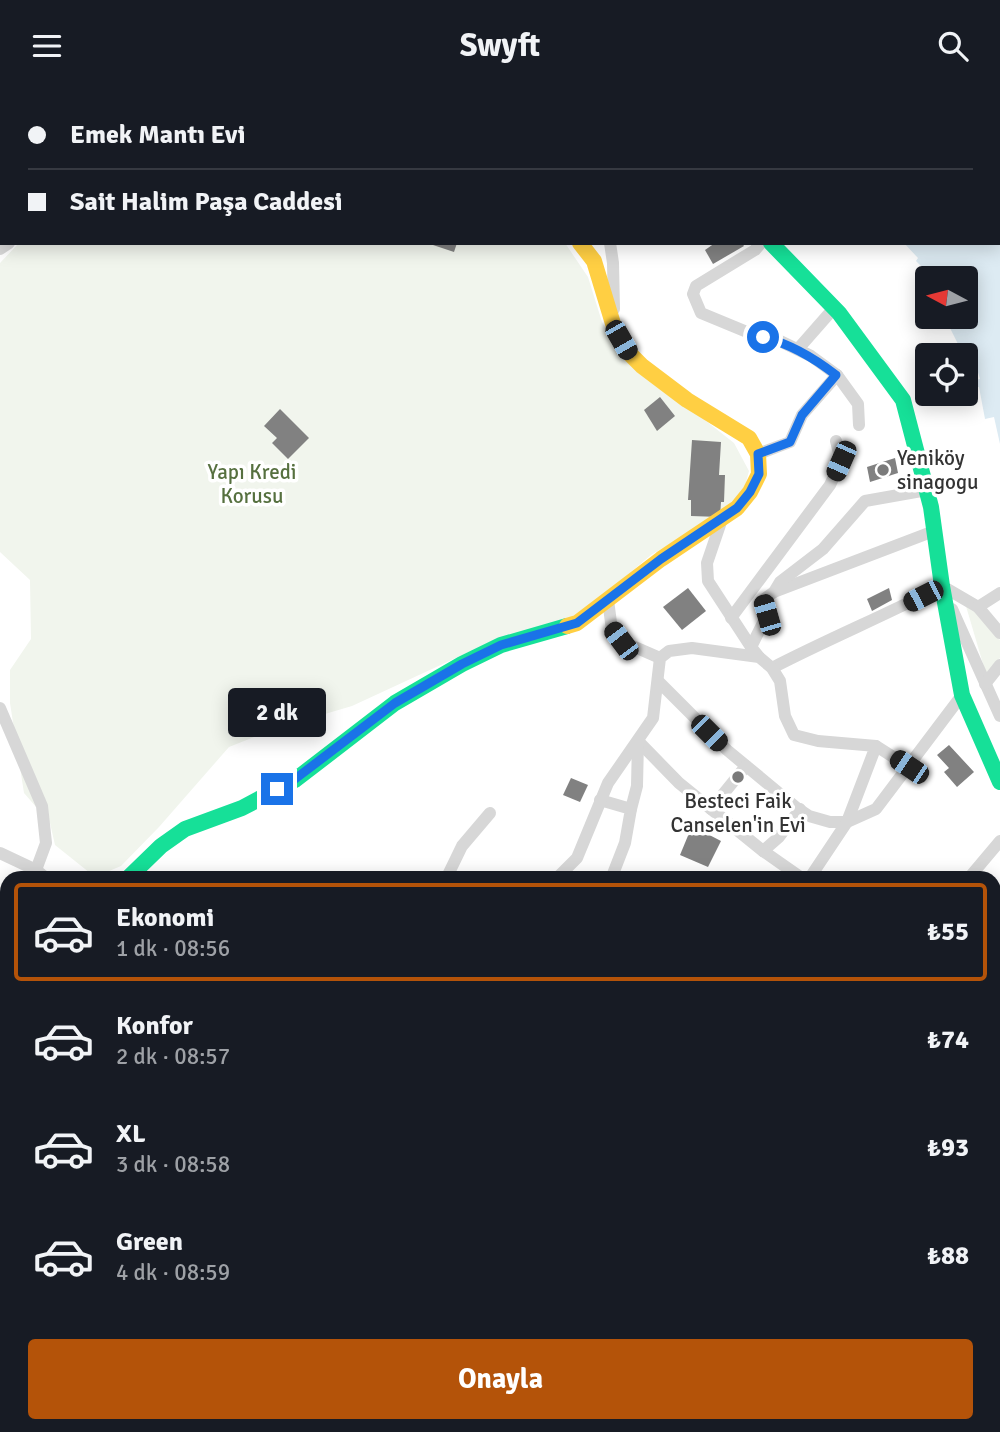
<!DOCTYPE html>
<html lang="tr">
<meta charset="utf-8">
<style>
:root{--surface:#171b24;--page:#20242c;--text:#f1f3f6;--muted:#9ea1a6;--line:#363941;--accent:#b45309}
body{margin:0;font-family:Signika,sans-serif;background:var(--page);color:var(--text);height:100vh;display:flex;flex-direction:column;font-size:26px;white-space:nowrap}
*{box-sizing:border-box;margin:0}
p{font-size:23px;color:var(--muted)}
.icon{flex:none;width:38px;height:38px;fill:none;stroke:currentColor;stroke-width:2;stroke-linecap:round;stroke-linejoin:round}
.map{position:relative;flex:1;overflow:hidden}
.sheet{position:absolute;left:0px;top:780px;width:1001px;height:562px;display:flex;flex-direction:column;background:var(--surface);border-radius:21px 21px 0 0;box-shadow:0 4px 18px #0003}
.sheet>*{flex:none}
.banner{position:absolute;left:0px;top:0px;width:1001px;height:154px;box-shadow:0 4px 18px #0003;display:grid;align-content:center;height:154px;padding:0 28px;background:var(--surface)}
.needle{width:46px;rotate:277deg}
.tools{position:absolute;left:915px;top:175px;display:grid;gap:14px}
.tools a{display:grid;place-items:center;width:63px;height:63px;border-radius:7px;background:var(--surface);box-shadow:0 4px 18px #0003;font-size:35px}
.end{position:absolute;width:32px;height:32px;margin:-16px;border:9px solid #1a73e8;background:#fff;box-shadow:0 0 0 4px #fff}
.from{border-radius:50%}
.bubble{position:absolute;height:49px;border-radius:7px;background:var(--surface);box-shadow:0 4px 18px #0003;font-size:23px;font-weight:700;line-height:49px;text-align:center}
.car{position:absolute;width:21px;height:42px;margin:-21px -10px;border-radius:9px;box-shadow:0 0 5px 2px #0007;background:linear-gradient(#222 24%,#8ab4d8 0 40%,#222 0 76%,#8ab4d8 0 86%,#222 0)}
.banner b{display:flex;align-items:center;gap:24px;height:66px;font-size:26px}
.banner b+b{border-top:2px solid var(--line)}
.banner i{width:18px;height:18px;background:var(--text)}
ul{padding:12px 0 0;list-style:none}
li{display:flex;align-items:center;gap:21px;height:98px;margin:0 14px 10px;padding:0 14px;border:4px solid transparent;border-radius:7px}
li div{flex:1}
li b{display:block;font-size:26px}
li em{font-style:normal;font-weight:700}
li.on{border-color:var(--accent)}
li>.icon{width:63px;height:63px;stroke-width:1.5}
.action{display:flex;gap:14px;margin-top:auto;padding:14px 28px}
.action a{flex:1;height:80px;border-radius:7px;background:var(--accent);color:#fff;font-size:28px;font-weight:700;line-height:80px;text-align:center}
header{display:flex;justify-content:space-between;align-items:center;height:91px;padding:0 28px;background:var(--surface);font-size:32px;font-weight:700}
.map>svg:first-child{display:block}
.green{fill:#f1f5ed}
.water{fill:#ddebf3}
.building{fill:#818181}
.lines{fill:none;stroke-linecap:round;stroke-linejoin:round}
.street{stroke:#d7d7d7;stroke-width:12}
.fast{stroke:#16e098;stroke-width:16}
.slow{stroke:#ffcf43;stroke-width:16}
.route{stroke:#1a73e8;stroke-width:9}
.poi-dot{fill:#7a7a7a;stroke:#fff;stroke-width:2.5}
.labels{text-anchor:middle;stroke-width:7;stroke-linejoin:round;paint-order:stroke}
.poi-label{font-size:21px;fill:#333;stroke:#fff;text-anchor:start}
.park-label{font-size:21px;fill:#56703f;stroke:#fff}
</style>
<header><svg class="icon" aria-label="menu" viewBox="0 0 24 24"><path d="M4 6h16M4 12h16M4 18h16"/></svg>Swyft<svg class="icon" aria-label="search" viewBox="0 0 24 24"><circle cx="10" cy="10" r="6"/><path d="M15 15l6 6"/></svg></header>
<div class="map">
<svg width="1000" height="1341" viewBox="0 0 1000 1341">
<rect width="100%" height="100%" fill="#fff"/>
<g class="green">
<path d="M19,152H565L588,186L602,231L620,262L734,352L749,380L744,399L715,426L651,464L579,525L499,547L352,615L274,638L229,656L159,736L121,775L95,786L55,754L50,732L24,702L10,612V579L31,548L30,489L0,461V172Z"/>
<path d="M963,505L1000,549V567L986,583Z"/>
</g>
<path class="water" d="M803,0H1000V353L994,326L985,328L979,296L973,297L971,290L980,288L973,265L966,268V264H960L957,257L959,255L945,227L942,229L940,226H966V187L927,189L920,181L923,177L916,170L918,167L904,152H999V2Z"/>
<g class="building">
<path d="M427,152H457L454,161Z"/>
<path d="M715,152H742L744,155L713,173L705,159Z"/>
<path d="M660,306L675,325L657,340L644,319Z"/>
<path d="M280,318L309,347L288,368L272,352L277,347L264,335Z"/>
<path d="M692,349L721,351L719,384H725L724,411H721L720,426L691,425V409H688Z"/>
<path d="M895,367L898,382L870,391L867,376Z"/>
<path d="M688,497L706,520L682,539L663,516Z"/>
<path d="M889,497L892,509L872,520L867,508Z"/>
<path d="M949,654L974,681L957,696L944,681L949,677L937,664Z"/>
<path d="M571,687L588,694L580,711L563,704Z"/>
<path d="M692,735L721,750L708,776L680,764Z"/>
</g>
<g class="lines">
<g class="street">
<path d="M234,0L236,2"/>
<path d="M376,0V2"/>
<path d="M426,0L427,2"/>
<path d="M83,2L85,0"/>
<path d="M118,2L119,0"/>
<path d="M317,2V0"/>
<path d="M550,2V0"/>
<path d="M588,2L589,0"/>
<path d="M0,99L2,97"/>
<path d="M0,117L2,120"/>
<path d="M0,143L2,141"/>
<path d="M610,152L613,172L614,218"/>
<path d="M761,152L755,159L696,195L693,203L701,222L747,241L780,250L811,265L837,284L858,313L859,334"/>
<path d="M0,158L9,152"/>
<path d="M798,258L834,217"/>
<path d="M758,363L790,351L802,324L837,284"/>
<path d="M722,428L707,472L708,490L751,556"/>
<path d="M942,495L978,516L1000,542"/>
<path d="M774,501L934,440"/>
<path d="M608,509L612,539L621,550L660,567"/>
<path d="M978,516L1000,502"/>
<path d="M952,518L1000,625"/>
<path d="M731,527L830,394L841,370L836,350"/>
<path d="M759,566L751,556L767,524L763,509L774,501L780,491L823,458L865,410L927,399"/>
<path d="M772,577C828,548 886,524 942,495"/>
<path d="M658,590L727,659L797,717L809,725L830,731H847L876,718L962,604"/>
<path d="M985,593L1000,574"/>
<path d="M0,617L42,715L46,752L36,779"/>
<path d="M638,650L679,692L763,760L779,746L800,718"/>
<path d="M876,655L909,676"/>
<path d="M600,709L631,718L625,752L611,788"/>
<path d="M631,718L637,695L638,650"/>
<path d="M711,718L746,675"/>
<path d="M763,760L803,788"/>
<path d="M0,762L36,779L47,788"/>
<path d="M446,788L462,755L490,722"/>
<path d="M556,788L577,767L608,692L653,627L660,567L669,560L692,557L759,566L772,577L780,590L785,625L794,644L818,650L876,655L847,731L809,788"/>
<path d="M968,788L1000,750"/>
<path d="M994,860L1000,857"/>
<path d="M0,863H7"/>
<path d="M0,879L7,882"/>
<path d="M0,946L7,933"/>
<path d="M994,952L1000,955"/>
<path d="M994,1026L1000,1019"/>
<path d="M994,1154L1000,1150"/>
<path d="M994,1217L1000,1221"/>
<path d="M0,1228L7,1237"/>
<path d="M0,1304L7,1298"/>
<path d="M365,1335L381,1341"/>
<path d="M93,1341L100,1335"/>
<path d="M408,1341L409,1335"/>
<path d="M497,1341L499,1335"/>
<path d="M694,1341L698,1335"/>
</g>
<g class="fast">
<path d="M682,0L683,2"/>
<path d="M771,152L839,222L903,309L931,416L942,495L962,604L1000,691"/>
<path d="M127,788L161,755L185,738L242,717L295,689L395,612L462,573L501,554L567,535"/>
</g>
<path class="slow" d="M567,535L577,532L661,468L737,417L750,401L759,383L758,363L749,347L687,309L642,275L629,262L614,236L594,170L580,152"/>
</g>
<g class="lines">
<path class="route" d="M277,698L295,688L395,612L462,573L501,554L577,532L661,468L737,417L750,401L759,383L758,363L790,351L802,324L836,284C813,266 791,253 763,246"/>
</g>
<g class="poi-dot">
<circle cx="883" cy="379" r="7"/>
<circle cx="738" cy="686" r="7"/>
</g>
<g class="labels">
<g class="poi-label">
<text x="897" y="374">Yeniköy<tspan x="897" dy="24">sinagogu</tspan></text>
<text x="738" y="717" text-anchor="middle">Besteci Faik<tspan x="738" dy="24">Canselen'in Evi</tspan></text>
</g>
<g class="park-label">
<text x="252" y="388">Yapı Kredi<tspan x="252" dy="24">Korusu</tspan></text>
</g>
</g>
</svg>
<div class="tools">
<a><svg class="needle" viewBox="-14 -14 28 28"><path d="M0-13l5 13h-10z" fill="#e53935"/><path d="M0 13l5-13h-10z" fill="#9ea1a6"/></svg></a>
<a><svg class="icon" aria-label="locate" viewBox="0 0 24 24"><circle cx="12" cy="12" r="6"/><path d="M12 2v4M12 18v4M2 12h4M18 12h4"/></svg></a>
</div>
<i class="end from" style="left:763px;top:246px"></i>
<i class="end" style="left:277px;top:698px"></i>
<div class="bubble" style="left:228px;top:597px;width:98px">2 dk</div>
<i class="car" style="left:621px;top:249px;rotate:150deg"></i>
<i class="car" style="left:841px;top:370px;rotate:204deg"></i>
<i class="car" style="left:923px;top:505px;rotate:243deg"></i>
<i class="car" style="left:767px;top:524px;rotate:344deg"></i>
<i class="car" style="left:621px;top:550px;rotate:323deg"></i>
<i class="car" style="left:709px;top:642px;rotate:135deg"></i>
<i class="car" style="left:909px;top:676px;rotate:304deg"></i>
<div class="banner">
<b><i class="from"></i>Emek Mantı Evi</b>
<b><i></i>Sait Halim Paşa Caddesi</b>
</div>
<section class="sheet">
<ul>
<li class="on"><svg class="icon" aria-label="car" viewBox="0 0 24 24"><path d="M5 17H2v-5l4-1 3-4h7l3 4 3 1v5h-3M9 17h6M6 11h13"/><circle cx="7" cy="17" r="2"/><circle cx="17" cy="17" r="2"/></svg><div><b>Ekonomi</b><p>1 dk · 08:56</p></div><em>₺55</em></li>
<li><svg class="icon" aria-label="car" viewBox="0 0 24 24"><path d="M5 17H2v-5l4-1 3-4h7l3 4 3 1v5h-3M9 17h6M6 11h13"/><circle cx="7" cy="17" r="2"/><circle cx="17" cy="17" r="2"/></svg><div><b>Konfor</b><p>2 dk · 08:57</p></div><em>₺74</em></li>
<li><svg class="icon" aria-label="car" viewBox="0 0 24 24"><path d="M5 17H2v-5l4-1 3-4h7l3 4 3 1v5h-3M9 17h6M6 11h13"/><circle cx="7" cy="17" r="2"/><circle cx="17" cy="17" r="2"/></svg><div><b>XL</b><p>3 dk · 08:58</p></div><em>₺93</em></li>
<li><svg class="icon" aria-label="car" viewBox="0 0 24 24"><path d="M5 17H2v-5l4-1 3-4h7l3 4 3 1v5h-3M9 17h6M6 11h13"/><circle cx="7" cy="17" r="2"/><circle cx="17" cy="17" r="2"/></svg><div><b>Green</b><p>4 dk · 08:59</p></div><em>₺88</em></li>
</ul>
<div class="action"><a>Onayla</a></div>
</section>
</div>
